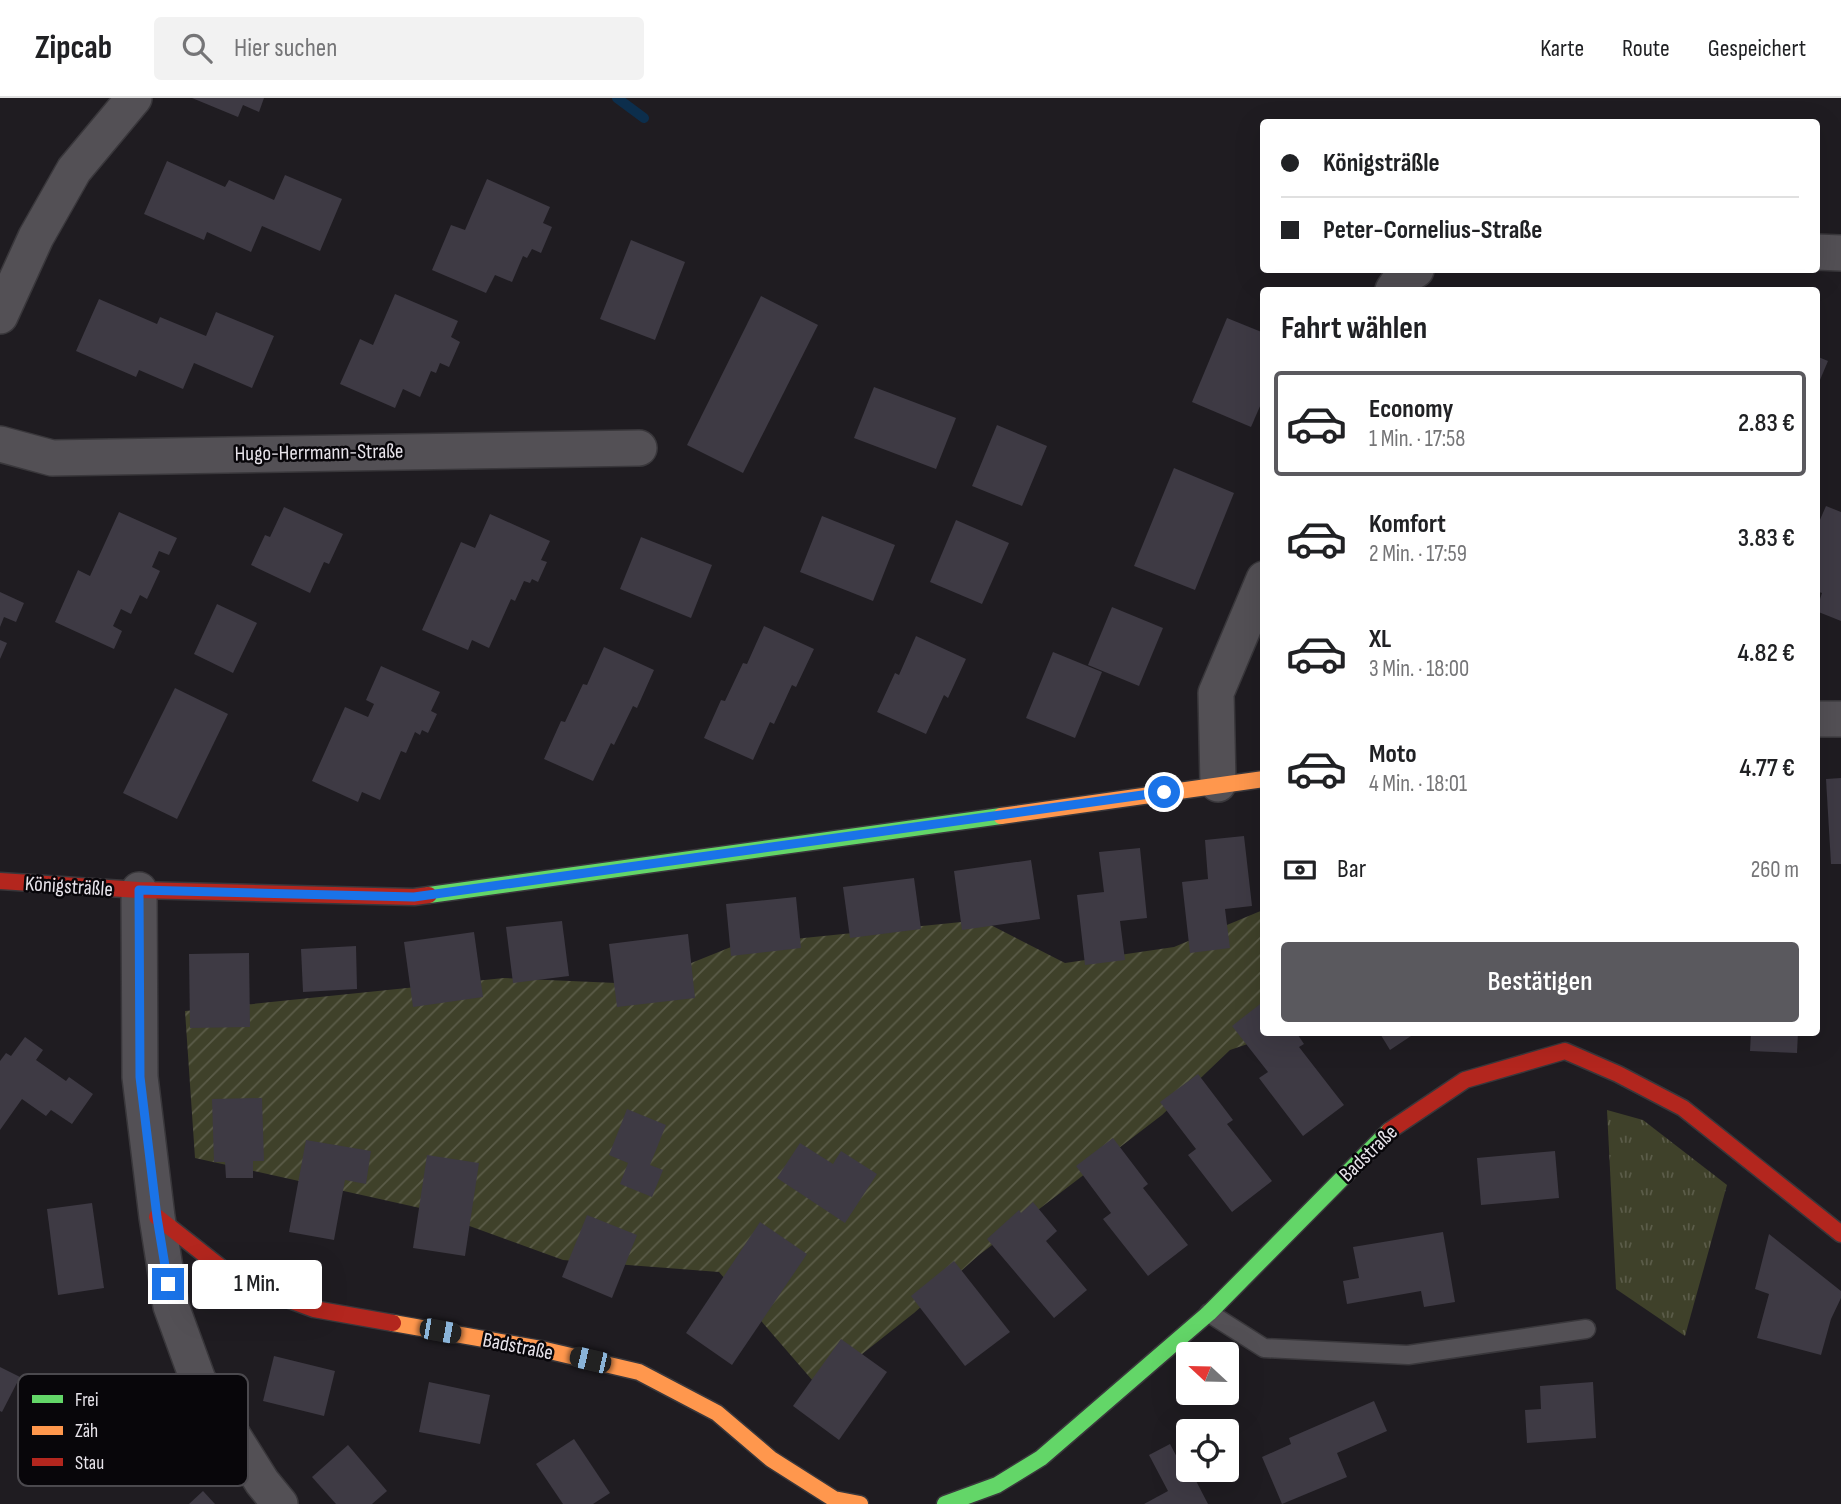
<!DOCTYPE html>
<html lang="de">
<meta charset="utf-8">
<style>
:root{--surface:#fff;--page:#f2f2f2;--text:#202124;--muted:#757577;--line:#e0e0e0;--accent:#5a595e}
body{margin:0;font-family:"Sofia Sans Condensed",sans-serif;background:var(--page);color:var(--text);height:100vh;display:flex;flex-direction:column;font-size:26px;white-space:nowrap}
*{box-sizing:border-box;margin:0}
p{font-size:23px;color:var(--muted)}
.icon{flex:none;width:38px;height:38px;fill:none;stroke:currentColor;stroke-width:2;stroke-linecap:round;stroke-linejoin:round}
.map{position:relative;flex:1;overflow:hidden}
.details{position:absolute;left:1260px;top:189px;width:560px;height:749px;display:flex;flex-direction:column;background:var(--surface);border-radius:7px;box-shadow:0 7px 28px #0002}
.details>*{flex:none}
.top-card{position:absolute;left:1260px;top:21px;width:560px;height:154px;border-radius:7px;box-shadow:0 7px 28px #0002;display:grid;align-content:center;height:154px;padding:0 21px;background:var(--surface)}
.needle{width:46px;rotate:292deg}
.fabs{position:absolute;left:1176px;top:1244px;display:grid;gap:14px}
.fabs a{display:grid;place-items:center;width:63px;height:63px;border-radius:7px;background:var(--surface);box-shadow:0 7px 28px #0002;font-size:35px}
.end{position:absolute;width:32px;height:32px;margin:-16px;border:9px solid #1a73e8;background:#fff;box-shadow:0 0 0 4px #fff}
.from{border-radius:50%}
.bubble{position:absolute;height:49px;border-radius:7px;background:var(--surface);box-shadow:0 7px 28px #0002;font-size:23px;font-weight:600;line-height:49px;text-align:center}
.car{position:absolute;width:21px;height:42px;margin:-21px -10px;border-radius:9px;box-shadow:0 0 5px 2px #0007;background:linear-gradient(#222 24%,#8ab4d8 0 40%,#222 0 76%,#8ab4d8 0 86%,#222 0)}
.top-card b{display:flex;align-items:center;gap:24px;height:66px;font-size:26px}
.top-card b+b{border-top:2px solid var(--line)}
.top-card i{width:18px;height:18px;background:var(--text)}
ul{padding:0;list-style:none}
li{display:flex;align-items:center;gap:21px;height:105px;margin:0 14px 10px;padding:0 7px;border:4px solid transparent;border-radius:7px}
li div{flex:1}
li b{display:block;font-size:26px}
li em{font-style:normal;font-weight:600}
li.active{border-color:var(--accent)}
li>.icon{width:63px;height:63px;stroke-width:1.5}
h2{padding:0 21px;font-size:32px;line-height:84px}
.pay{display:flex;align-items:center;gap:18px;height:77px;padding:0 21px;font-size:26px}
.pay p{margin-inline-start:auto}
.primary-button{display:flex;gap:14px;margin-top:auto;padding:14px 21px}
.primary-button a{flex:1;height:80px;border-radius:7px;background:var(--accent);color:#fff;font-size:28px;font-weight:600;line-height:80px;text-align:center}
header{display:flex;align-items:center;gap:42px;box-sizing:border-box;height:98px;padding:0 35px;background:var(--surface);border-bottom:2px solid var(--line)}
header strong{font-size:33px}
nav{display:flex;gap:38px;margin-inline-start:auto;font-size:24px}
.search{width:490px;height:63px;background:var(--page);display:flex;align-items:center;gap:18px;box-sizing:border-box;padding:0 24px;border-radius:7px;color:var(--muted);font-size:26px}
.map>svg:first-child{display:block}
.grass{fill:url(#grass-tufts)}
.garden{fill:url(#garden-furrows)}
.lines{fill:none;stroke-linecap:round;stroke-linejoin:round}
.stream{stroke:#0c2e4c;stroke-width:10}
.building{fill:#3e3a44}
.lane-casing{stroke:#39373b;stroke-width:21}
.street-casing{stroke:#39373b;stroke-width:38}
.fast-casing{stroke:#39373b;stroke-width:19}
.slow-casing{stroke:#39373b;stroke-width:19}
.jam-casing{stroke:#39373b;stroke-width:19}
.lane{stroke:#535055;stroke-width:18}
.street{stroke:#535055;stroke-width:35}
.fast{stroke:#63d668;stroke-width:16}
.slow{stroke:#ff974d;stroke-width:16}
.jam{stroke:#b3261e;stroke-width:16}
.route{stroke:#1a73e8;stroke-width:9}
.labels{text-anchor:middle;stroke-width:5;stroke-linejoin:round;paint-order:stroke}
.street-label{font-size:21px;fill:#e8e4eb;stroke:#08060a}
.key{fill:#08060a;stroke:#4b494e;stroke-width:2}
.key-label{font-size:19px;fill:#e8e4eb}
</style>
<header>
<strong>Zipcab</strong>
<div class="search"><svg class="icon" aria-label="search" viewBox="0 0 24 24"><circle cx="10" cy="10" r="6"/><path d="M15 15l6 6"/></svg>Hier suchen</div>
<nav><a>Karte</a><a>Route</a><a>Gespeichert</a></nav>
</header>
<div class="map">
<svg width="1841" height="1406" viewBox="0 0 1841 1406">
<defs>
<pattern id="grass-tufts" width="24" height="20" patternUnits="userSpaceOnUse" patternTransform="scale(1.75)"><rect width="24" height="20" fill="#3f412a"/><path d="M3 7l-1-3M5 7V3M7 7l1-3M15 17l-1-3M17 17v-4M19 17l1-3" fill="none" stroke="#5b5c49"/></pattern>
<pattern id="garden-furrows" width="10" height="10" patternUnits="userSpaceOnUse" patternTransform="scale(1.75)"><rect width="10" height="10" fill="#3f412a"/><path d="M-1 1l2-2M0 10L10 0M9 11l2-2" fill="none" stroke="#5b5c49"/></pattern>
</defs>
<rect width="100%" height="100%" fill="#1f1c21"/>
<path class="grass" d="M1607,1012L1643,1022L1727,1087L1685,1238L1616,1191Z"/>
<path class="garden" d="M1263,812L1264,934L1280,935L1230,952L1162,1017L979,1157L914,1215L819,1290L719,1174L563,1162L420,1110L195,1060L185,913L504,880L639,886L736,847L981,822L1065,865L1174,849Z"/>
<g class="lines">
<path class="stream" d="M617,0L644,20"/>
</g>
<g class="building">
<path d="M192,0H264L259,14L243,7L238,19Z"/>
<path d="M167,63L225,89L229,82L274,102L285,77L342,101L320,153L262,128L251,154L207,134L204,142L144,116Z"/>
<path d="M487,81L550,109L543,125L552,129L541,155L532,151L527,160L523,158L512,184L495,177L486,195L432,172L451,127L465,132Z"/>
<path d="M631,142L685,164L655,242L600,221Z"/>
<path d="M395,196L458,223L451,239L460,244L449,269L440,265L436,275L431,273L420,299L403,291L395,310L340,286L360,241L373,247Z"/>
<path d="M761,198L818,227L743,375L687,347Z"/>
<path d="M99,201L157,226L160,219L206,238L216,214L274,238L252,290L194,265L183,291L139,272L136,279L76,253Z"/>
<path d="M1227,220L1264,235V299L1251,329L1192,304Z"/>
<path d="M1816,258L1828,263L1817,289H1816Z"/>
<path d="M874,289L956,320L936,371L854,340Z"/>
<path d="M997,327L1047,348L1022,408L972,388Z"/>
<path d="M1174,370L1234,395L1195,492L1134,468Z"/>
<path d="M1826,408L1841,414V523L1816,513L1822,495L1816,493V431Z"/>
<path d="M284,409L343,436L329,466L324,464L310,495L251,467L265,437L270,439Z"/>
<path d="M119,414L177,440L169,457L159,453L152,469L160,473L147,501L140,497L131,516L121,511L113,528L122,533L114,551L55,524L78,472L90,478Z"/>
<path d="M490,416L550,443L541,462L547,464L538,484L532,481L530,485L524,483L515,503L511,501L489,550L472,542L468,552L422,532L461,444L475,450Z"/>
<path d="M822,418L895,447L873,503L800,474Z"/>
<path d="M956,422L1009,445L982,506L930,484Z"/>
<path d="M641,439L712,467L691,520L620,491Z"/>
<path d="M0,494L24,505L16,524L4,519L0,529Z"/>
<path d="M217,506L257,525L233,575L194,556Z"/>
<path d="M1112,509L1163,530L1139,588L1088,567Z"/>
<path d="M764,528L814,551L796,589L792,587L774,626L770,624L753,662L704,640L721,602L725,603L743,565L747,566Z"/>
<path d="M916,538L966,561L948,600L944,597L926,636L877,614L895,575L899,577Z"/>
<path d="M0,542L7,545L0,561Z"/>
<path d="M604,549L654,572L637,610L633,608L614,647L611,645L593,683L544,661L561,623L565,624L583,586L587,587Z"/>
<path d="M1053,554L1102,574L1075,640L1026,620Z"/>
<path d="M381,568L440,594L431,613L437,616L428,635L422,632L420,637L415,634L406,655L401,653L380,702L362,694L358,704L312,683L345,609L368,619L374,606L366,602Z"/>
<path d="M175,590L228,616L177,721L123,695Z"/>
<path d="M1841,680V766H1831L1826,681Z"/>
<path d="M1244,738L1252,808L1225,811L1230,850L1190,855L1182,784L1208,781L1205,742Z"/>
<path d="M1140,750L1147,820L1120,823L1125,862L1085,867L1077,797L1104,794L1099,754Z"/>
<path d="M1031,762L1040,821L962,832L954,773Z"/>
<path d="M914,780L921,831L850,840L843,789Z"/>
<path d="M796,799L801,850L731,858L726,806Z"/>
<path d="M562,823L569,878L513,885L506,829Z"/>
<path d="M474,834L483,899L413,909L404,844Z"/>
<path d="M688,836L695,900L617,909L609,846Z"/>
<path d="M356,848L357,891L303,894L301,851Z"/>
<path d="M249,855L250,929L190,930L189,856Z"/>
<path d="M1264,903V934H1296L1304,946L1299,949L1344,1007L1303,1038L1259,980L1268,974L1232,928Z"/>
<path d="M1379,934H1417L1390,952Z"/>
<path d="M1751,934H1798L1797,955L1750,953Z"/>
<path d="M25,939L43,952L36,962L66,983L69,979L93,996L72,1026L51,1012L46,1018L22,1001L0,1032V963L6,955L11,958Z"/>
<path d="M1198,976L1233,1022L1227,1026L1272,1083L1232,1114L1188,1057L1196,1051L1160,1004Z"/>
<path d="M262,1000L264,1063H253V1080H226L225,1064H214L212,1001Z"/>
<path d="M627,1011L666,1027L650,1067L663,1072L652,1099L620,1086L628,1065L609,1057Z"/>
<path d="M1113,1040L1148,1086L1143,1090L1188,1147L1148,1178L1103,1121L1111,1115L1076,1068Z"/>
<path d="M306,1042L371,1053L366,1086L345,1082L334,1142L289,1134Z"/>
<path d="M800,1045L833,1066L841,1053L877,1076L845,1125L777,1080Z"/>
<path d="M1555,1053L1559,1100L1481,1107L1477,1060Z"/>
<path d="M427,1057L479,1065L465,1158L413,1150Z"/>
<path d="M1033,1104L1057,1133L1046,1143L1087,1192L1054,1220L987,1141L1019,1112L1021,1115Z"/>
<path d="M92,1105L104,1190L58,1197L47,1111Z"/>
<path d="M587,1117L637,1137L612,1200L562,1179Z"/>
<path d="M760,1124L807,1156L732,1267L686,1235Z"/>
<path d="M1443,1134L1455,1204L1424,1209L1421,1193L1347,1206L1343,1183L1359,1180L1353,1149Z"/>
<path d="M1769,1136L1841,1193V1200L1831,1221L1821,1257L1757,1240L1769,1196L1755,1191Z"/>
<path d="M954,1163L1010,1234L965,1268L911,1198Z"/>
<path d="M841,1241L887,1274L839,1342L793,1308Z"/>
<path d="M274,1258L335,1273L324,1318L263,1303Z"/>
<path d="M0,1269L20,1279L2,1314L0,1313Z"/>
<path d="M429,1284L490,1297L480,1346L419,1334Z"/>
<path d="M1593,1284L1596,1340L1527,1345L1525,1312L1541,1311L1540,1288Z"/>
<path d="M1374,1303L1387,1333L1337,1355L1347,1379L1282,1406L1262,1359L1291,1346L1289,1340Z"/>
<path d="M574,1341L610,1395L593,1406H563L536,1366Z"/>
<path d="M1170,1346L1189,1382L1194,1379L1208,1406H1144L1168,1393L1149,1357Z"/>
<path d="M348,1347L387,1393L372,1406H336L312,1379Z"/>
<path d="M203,1393L215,1406H189Z"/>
</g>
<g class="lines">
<defs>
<path id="lane" d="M1209,1215L1264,1250L1408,1257L1586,1231"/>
<g id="street">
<path d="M1816,154L1841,155"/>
<path d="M1393,192L1401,180L1416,172"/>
<path d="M0,218L36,139L74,72L134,0"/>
<path d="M0,346L52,360L639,350"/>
<path d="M1816,621H1841"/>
<path d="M1218,686L1216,595L1264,481"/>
<path d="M139,792L140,979L157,1119L171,1208L198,1282L262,1384L280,1406"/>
</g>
<g id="fast">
<path d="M429,797L1001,718"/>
<path d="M945,1406L997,1387L1041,1360L1209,1215L1389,1033"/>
</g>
<g id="slow">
<path d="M1001,718L1264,681"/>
<path d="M393,1225L541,1251L639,1274L717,1315L771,1361L834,1401L860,1406"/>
</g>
<g id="jam">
<path d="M0,783L139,792L414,799L429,797"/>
<path d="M1389,1033L1465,982L1565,953L1618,976L1683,1010L1841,1136"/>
<path d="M157,1119L238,1183L314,1211L393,1225"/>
</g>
</defs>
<use href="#lane" class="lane-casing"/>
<use href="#street" class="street-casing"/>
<use href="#fast" class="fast-casing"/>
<use href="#slow" class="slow-casing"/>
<use href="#jam" class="jam-casing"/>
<use href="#lane" class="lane"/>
<use href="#street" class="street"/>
<use href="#fast" class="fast"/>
<use href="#slow" class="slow"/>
<use href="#jam" class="jam"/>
</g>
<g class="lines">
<path class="route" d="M168,1186L157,1119L140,979L139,792L414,799L1164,694"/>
</g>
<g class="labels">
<g class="street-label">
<text transform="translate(319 354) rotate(-1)" y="7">Hugo-Herrmann-Straße</text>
<text transform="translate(69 788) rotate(4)" y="7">Königsträßle</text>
<text transform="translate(1368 1055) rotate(-44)" y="7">Badstraße</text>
<text transform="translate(518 1248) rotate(11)" y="7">Badstraße</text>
</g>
</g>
<rect x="18" y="1276" width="230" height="112" rx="10" class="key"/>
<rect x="32" y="1297" width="31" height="8" fill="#63d668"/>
<rect x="32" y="1328" width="31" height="9" fill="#ff974d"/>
<rect x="32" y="1360" width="31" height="8" fill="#b3261e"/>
<g class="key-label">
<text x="75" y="1308">Frei</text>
<text x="75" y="1339">Zäh</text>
<text x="75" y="1371">Stau</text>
</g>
</svg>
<div class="fabs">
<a><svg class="needle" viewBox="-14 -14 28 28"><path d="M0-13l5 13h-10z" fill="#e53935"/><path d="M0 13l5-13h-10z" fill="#757577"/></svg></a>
<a><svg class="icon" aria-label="locate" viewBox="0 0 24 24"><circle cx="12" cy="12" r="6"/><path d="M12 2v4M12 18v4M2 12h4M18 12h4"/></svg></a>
</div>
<i class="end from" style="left:1164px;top:694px"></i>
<i class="end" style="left:168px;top:1186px"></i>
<div class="bubble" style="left:192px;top:1162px;width:130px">1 Min.</div>
<i class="car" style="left:440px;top:1233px;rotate:100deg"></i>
<i class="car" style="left:590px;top:1262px;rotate:283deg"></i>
<div class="top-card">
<b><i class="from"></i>Königsträßle</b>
<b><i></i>Peter-Cornelius-Straße</b>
</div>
<section class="details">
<h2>Fahrt wählen</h2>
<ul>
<li class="active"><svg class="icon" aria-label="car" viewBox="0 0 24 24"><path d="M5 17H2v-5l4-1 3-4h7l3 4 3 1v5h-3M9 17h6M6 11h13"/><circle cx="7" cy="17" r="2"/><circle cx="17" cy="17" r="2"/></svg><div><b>Economy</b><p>1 Min. · 17:58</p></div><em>2.83 €</em></li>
<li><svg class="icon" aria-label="car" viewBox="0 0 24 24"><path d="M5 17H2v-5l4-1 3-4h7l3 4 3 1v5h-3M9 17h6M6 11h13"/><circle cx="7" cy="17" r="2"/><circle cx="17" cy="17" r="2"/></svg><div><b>Komfort</b><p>2 Min. · 17:59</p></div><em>3.83 €</em></li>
<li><svg class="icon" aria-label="car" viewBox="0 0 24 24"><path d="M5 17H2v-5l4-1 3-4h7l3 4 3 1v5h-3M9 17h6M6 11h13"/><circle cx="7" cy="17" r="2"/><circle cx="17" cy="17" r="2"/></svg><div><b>XL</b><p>3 Min. · 18:00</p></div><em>4.82 €</em></li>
<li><svg class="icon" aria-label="car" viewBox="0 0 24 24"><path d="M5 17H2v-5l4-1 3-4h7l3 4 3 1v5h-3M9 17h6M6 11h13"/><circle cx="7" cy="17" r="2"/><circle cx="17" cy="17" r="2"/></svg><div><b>Moto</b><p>4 Min. · 18:01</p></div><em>4.77 €</em></li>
</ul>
<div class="pay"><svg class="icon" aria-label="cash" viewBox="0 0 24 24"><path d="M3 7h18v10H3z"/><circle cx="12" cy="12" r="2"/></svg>Bar<p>260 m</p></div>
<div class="primary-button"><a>Bestätigen</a></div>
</section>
</div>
